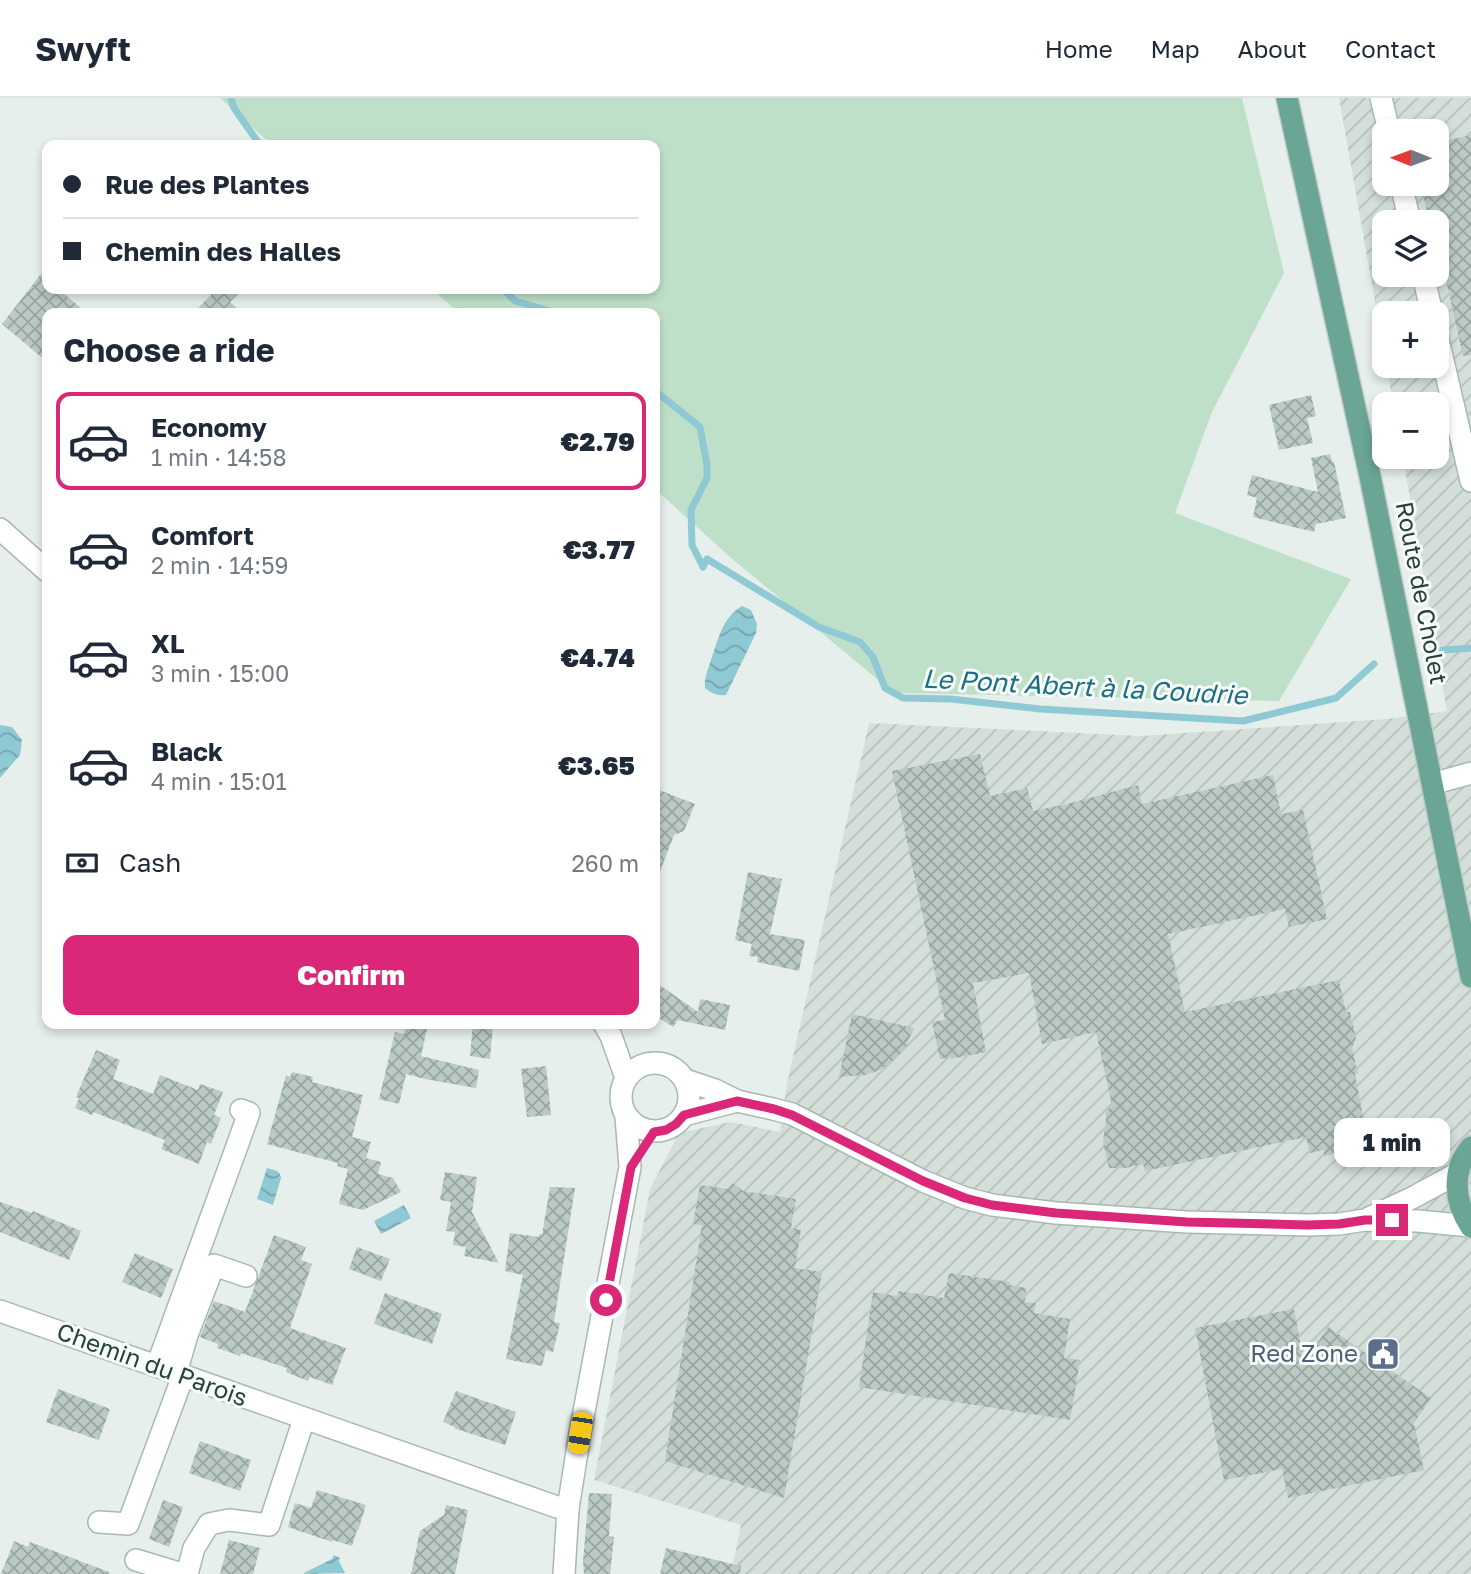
<!DOCTYPE html>
<meta charset="utf-8">
<style>
:root{--surface:#fff;--page:#f2f2f3;--text:#1f2937;--muted:#747a83;--line:#e0e1e3;--accent:#db2777}
body{margin:0;font-family:"Golos Text",sans-serif;background:var(--page);color:var(--text);height:100vh;display:flex;flex-direction:column;font-size:26px;white-space:nowrap}
*{box-sizing:border-box;margin:0}
p{font-size:23px;color:var(--muted)}
.icon{flex:none;width:38px;height:38px;fill:none;stroke:currentColor;stroke-width:2;stroke-linecap:round;stroke-linejoin:round}
.map{position:relative;flex:1;overflow:hidden}
.side{position:absolute;left:42px;top:210px;width:618px;height:721px;display:flex;flex-direction:column;background:var(--surface);border-radius:14px;box-shadow:0 4px 10px #0003}
.side>*{flex:none}
.hud{position:absolute;left:42px;top:42px;width:618px;height:154px;border-radius:14px;box-shadow:0 4px 10px #0003;display:grid;align-content:center;height:154px;padding:0 21px;background:var(--surface)}
.needle{width:46px;rotate:271deg}
.controls{position:absolute;left:1372px;top:21px;display:grid;gap:14px}
.controls a{display:grid;place-items:center;width:77px;height:77px;border-radius:14px;background:var(--surface);box-shadow:0 4px 10px #0003;font-size:35px}
.end{position:absolute;width:32px;height:32px;margin:-16px;border:9px solid #db2777;background:#fff;box-shadow:0 0 0 4px #fff}
.from{border-radius:50%}
.bubble{position:absolute;height:49px;border-radius:14px;background:var(--surface);box-shadow:0 4px 10px #0003;font-size:23px;font-weight:800;line-height:49px;text-align:center}
.car{position:absolute;width:21px;height:42px;margin:-21px -10px;border-radius:9px;box-shadow:0 0 5px 2px #0007;background:linear-gradient(#f5c518 24%,#345 0 40%,#f5c518 0 76%,#345 0 86%,#f5c518 0)}
.hud b{display:flex;align-items:center;gap:24px;height:66px;font-size:26px}
.hud b+b{border-top:2px solid var(--line)}
.hud i{width:18px;height:18px;background:var(--text)}
ul{padding:0;list-style:none}
li{display:flex;align-items:center;gap:21px;height:98px;margin:0 14px 10px;padding:0 7px;border:4px solid transparent;border-radius:14px}
li div{flex:1}
li b{display:block;font-size:26px}
li em{font-style:normal;font-weight:800}
li.on{border-color:var(--accent)}
li>.icon{width:63px;height:63px;stroke-width:1.5}
h2{padding:0 21px;font-size:32px;line-height:84px}
.pay{display:flex;align-items:center;gap:18px;height:77px;padding:0 21px;font-size:26px}
.pay p{margin-inline-start:auto}
.button{display:flex;gap:14px;margin-top:auto;padding:14px 21px}
.button a{flex:1;height:80px;border-radius:14px;background:var(--accent);color:#fff;font-size:28px;font-weight:800;line-height:80px;text-align:center}
header{display:flex;align-items:center;gap:42px;box-sizing:border-box;height:98px;padding:0 35px;background:var(--surface);border-bottom:2px solid var(--line)}
header strong{font-size:33px}
nav{display:flex;gap:38px;margin-inline-start:auto;font-size:24px}
.map>svg:first-child{display:block}
.industrial{fill:url(#industrial-furrows);fill-rule:evenodd}
.grass{fill:#bfe0c8}
.water{fill:url(#water-waves)}
.lines{fill:none;stroke-linecap:round;stroke-linejoin:round}
.stream{stroke:#8ec9d4;stroke-width:7}
.building{fill:url(#building-cross-hatch)}
.minor-casing{stroke:#a8b8b2;stroke-width:24}
.major-casing{stroke:#c2cac8;stroke-width:24}
.minor{stroke:#fff;stroke-width:21}
.major{stroke:#6aa596;stroke-width:21}
.route{stroke:#db2777;stroke-width:9}
.labels{text-anchor:middle;stroke-width:6;stroke-linejoin:round;paint-order:stroke}
.street-label{font-size:24px;fill:#24423a;stroke:#f7fbf9}
.service-label{font-size:24px;fill:#4e5e75;stroke:#f7fbf9;text-anchor:end}
.water-label{font-size:26px;font-style:italic;fill:#1c6f80;stroke:#f7fbf9}
</style>
<header>
<strong>Swyft</strong>
<nav><a>Home</a><a>Map</a><a>About</a><a>Contact</a></nav>
</header>
<div class="map">
<svg width="1471" height="1476" viewBox="0 0 1471 1476">
<defs>
<pattern id="industrial-furrows" width="10" height="10" patternUnits="userSpaceOnUse" patternTransform="scale(1.75)"><rect width="10" height="10" fill="#d4dfda"/><path d="M-1 1l2-2M0 10L10 0M9 11l2-2" fill="none" stroke="#b6c1bc"/></pattern>
<pattern id="water-waves" width="16" height="10" patternUnits="userSpaceOnUse" patternTransform="scale(1.75)"><rect width="16" height="10" fill="#8ec9d4"/><path d="M0 5q4-4 8 0t8 0" fill="none" stroke="#74a5ad"/></pattern>
<pattern id="building-cross-hatch" width="8" height="8" patternUnits="userSpaceOnUse" patternTransform="scale(1.75)"><rect width="8" height="8" fill="#bbcac4"/><path d="M0 0l8 8M0 8l8-8" fill="none" stroke="#98a6a0"/></pattern>
</defs>
<rect width="100%" height="100%" fill="#e6efeb"/>
<path class="industrial" d="M1339,0H1471V1476H731L741,1427L594,1382L650,1091L679,1035L730,1024L780,1034L787,985L869,625L1141,638L1387,621L1447,613L1403,359H1437V306H1393L1387,268H1437V215H1384V254ZM1384,33H1437V86H1384ZM1384,124H1437V177H1384Z"/>
<path class="grass" d="M220,0H1242L1284,175L1212,314L1175,415L1351,481L1279,603L894,595L730,459L655,391L654,215H459L432,191H654V47H272Z"/>
<g class="water">
<path d="M742,508L751,512L757,526L756,535L726,597C717,598 711,595 705,590C704,579 708,572 711,562C718,543 722,519 742,508Z"/>
<path d="M0,627L12,629L22,642L20,657L0,680Z"/>
<path d="M267,1070C274,1072 280,1072 281,1080L273,1107L257,1101Z"/>
<path d="M404,1107L411,1120L381,1136L374,1123Z"/>
<path d="M334,1457L340,1460L339,1463L345,1475L304,1476V1475L332,1461Z"/>
</g>
<g class="lines">
<g class="stream">
<path d="M231,0L234,10L260,47"/>
<path d="M503,191L515,203L557,215"/>
<path d="M654,292L700,329L707,367V380L691,412L692,447L703,469L707,461L819,529L860,544L873,559L885,590L903,600L951,601L1040,611L1243,623L1336,600L1374,566"/>
<path d="M1431,553L1471,550"/>
</g>
</g>
<g class="building">
<path d="M1471,37V257L1463,258L1437,142V124H1429L1421,86H1437V45Z"/>
<path d="M41,176L47,181V191H58L87,215H47V264L2,226Z"/>
<path d="M217,191H243L230,204L242,215H193Z"/>
<path d="M1311,297L1316,318L1307,320L1313,345L1279,352L1269,307Z"/>
<path d="M1330,356L1332,364H1334L1346,420L1316,426L1314,434L1253,419L1257,400L1247,397L1252,377L1318,394L1311,360Z"/>
<path d="M980,656L990,698L1027,690L1033,713L1067,706L1138,687L1142,706L1273,677L1281,716L1303,712L1327,821L1289,829L1285,811L1168,836L1185,914L1339,882L1346,914H1350L1356,940L1352,950L1358,976H1355L1363,1018L1366,1020L1370,1039L1364,1049L1324,1058V1052L1310,1055L1306,1039L1145,1073L1143,1066L1125,1070H1109L1103,1044L1106,1022V1013L1112,1007L1096,934L1042,946L1029,875L973,885L986,954L951,961V959L940,961L932,924L945,922L892,673Z"/>
<path d="M654,690L695,706L684,733L674,737L656,784Z"/>
<path d="M748,774L782,781L770,836L805,842L799,873L757,864L758,859L749,858L752,846L735,842Z"/>
<path d="M654,883L698,914L700,901L730,907L725,932L678,922L673,929L654,917Z"/>
<path d="M852,916L914,930L905,950L894,962L880,972L865,977L839,979Z"/>
<path d="M407,926H428L421,958L479,972L476,990L425,981L406,976L399,1006L379,1001L395,934L404,936Z"/>
<path d="M473,926H493L490,961L470,958Z"/>
<path d="M96,952L120,962L113,981L153,996L160,977L198,992L200,986L223,994L214,1017L221,1020L211,1046L207,1044L199,1066L161,1051L165,1042L93,1014L92,1017L75,1010L79,1000L76,999Z"/>
<path d="M546,968L551,1017L527,1019L521,971Z"/>
<path d="M292,974L313,979L312,984L363,997L352,1039L371,1044L366,1060L381,1064L378,1076L393,1080L401,1094L363,1112L339,1106L348,1071L337,1068L338,1065L267,1046L286,977L290,979Z"/>
<path d="M445,1074L477,1079L472,1114L499,1165L464,1158L466,1149L453,1147L455,1134L446,1133L451,1104L440,1102Z"/>
<path d="M733,1085L743,1093L796,1101L791,1130L801,1132L795,1170L822,1174L784,1400L665,1363L702,1127L693,1126L700,1087L728,1091Z"/>
<path d="M550,1089L575,1090L554,1224L560,1225L553,1254L546,1252L542,1268L506,1261L523,1177L505,1173L510,1135L539,1139V1136L542,1137Z"/>
<path d="M0,1104L32,1115L33,1113L81,1133L69,1162L0,1134Z"/>
<path d="M274,1137L306,1149L301,1162L312,1166L290,1230L346,1250L332,1287L310,1279L308,1283L286,1274L287,1270L241,1255L240,1258L229,1254L217,1250L218,1246L200,1239L214,1203L245,1214Z"/>
<path d="M357,1149L390,1161L381,1183L349,1171Z"/>
<path d="M135,1155L173,1171L161,1200L122,1184Z"/>
<path d="M949,1175L1010,1184V1187L1026,1190L1025,1204L1036,1205L1034,1215L1070,1221L1064,1260L1080,1262L1070,1322L859,1289L873,1194L897,1198L898,1193L944,1200Z"/>
<path d="M385,1195L442,1216L432,1246L374,1226Z"/>
<path d="M1294,1211L1304,1265L1328,1229L1431,1300L1414,1325L1424,1372L1288,1400L1282,1371L1224,1382L1195,1230Z"/>
<path d="M58,1291L110,1311L99,1342L46,1324Z"/>
<path d="M456,1293L516,1314L505,1347L454,1330L455,1329L443,1324Z"/>
<path d="M200,1343L251,1362L240,1393L189,1375Z"/>
<path d="M317,1392L366,1407L358,1433L357,1432L352,1448L333,1442L332,1444L288,1429L295,1405L311,1410Z"/>
<path d="M589,1395L612,1396L609,1438L614,1439L610,1476H584L583,1463Z"/>
<path d="M163,1402L183,1409L169,1449L149,1441Z"/>
<path d="M446,1407L468,1412L455,1476H411L420,1433L444,1417Z"/>
<path d="M229,1442L260,1450L253,1476H220Z"/>
<path d="M14,1443L28,1449L30,1444L109,1474V1476H1Z"/>
<path d="M666,1450L741,1468L740,1476H660Z"/>
</g>
<g class="lines">
<defs>
<g id="minor">
<path d="M1381,0L1389,33"/>
<path d="M1401,86L1410,124"/>
<path d="M1423,177L1432,215"/>
<path d="M1437,237L1471,383"/>
<path d="M0,431L47,473"/>
<path d="M1432,686L1471,675"/>
<path d="M604,926L611,938L626,980"/>
<circle cx="655" cy="999" r="34"/>
<path d="M685,982L715,992L737,1003L773,1011L792,1016L923,1083L965,1100L992,1107L1056,1115L1187,1124L1309,1127L1339,1126L1365,1122L1418,1123L1470,1128"/>
<path d="M684,1017L737,1003"/>
<path d="M1369,1120L1412,1100L1458,1075"/>
<path d="M0,1213L557,1409L568,1411"/>
<path d="M157,1268L249,1015L241,1012"/>
<path d="M176,1275L187,1237L214,1167L246,1178"/>
<path d="M99,1424L128,1426L183,1278"/>
<path d="M136,1462L182,1476"/>
<path d="M187,1476L194,1450L209,1426L229,1422L269,1427L304,1321"/>
<path d="M564,1476L568,1411L580,1335L630,1069L626,1019"/>
</g>
<g id="major">
<path d="M1287,0L1371,383L1471,879"/>
<path d="M1471,1049C1451,1073 1454,1104 1471,1129"/>
</g>
</defs>
<use href="#minor" class="minor-casing"/>
<use href="#major" class="major-casing"/>
<use href="#minor" class="minor"/>
<use href="#major" class="major"/>
</g>
<g class="lines">
<path class="route" d="M606,1202L631,1069L654,1034L666,1032L676,1026L684,1017L737,1003L774,1011L792,1017L923,1083L965,1100L992,1107L1056,1115L1187,1124L1308,1127L1339,1126L1365,1122H1392"/>
</g>
<defs>
<symbol id="civic-square" viewBox="-11 -11 22 22"><rect x="-9" y="-9" width="18" height="18" rx="4" fill="#5c6f8a" stroke="#f7fbf9"/><path d="M-.6-6.5H3V-4.5H.6V-3L4-1V1h2V6H-6V1h2V-1L-.6-3ZM-1.2 2.5V6h2.4V2.5Z" fill="#fff"/></symbol>
</defs>
<g fill-rule="evenodd">
<use href="#civic-square" x="1364" y="1237" width="38" height="38"/>
</g>
<g class="labels">
<g class="street-label">
<text transform="translate(1421 495) rotate(79)" y="8">Route de Cholet</text>
<text transform="translate(152 1267) rotate(20)" y="8">Chemin du Parois</text>
</g>
<g class="service-label">
<text x="1358" y="1264">Red Zone</text>
</g>
<g class="water-label">
<text transform="translate(1085 589) rotate(3)" y="9">Le Pont Abert à la Coudrie</text>
</g>
</g>
</svg>
<div class="controls">
<a><svg class="needle" viewBox="-14 -14 28 28"><path d="M0-13l5 13h-10z" fill="#e53935"/><path d="M0 13l5-13h-10z" fill="#747a83"/></svg></a>
<a><svg class="icon" aria-label="layers" viewBox="0 0 24 24"><path d="M12 4l9 5-9 5-9-5zM3 14l9 5 9-5"/></svg></a>
<a>+</a>
<a>−</a>
</div>
<i class="end from" style="left:606px;top:1202px"></i>
<i class="end" style="left:1392px;top:1122px"></i>
<div class="bubble" style="left:1334px;top:1020px;width:116px">1 min</div>
<i class="car" style="left:580px;top:1335px;rotate:189deg"></i>
<div class="hud">
<b><i class="from"></i>Rue des Plantes</b>
<b><i></i>Chemin des Halles</b>
</div>
<section class="side">
<h2>Choose a ride</h2>
<ul>
<li class="on"><svg class="icon" aria-label="car" viewBox="0 0 24 24"><path d="M5 17H2v-5l4-1 3-4h7l3 4 3 1v5h-3M9 17h6M6 11h13"/><circle cx="7" cy="17" r="2"/><circle cx="17" cy="17" r="2"/></svg><div><b>Economy</b><p>1 min · 14:58</p></div><em>€2.79</em></li>
<li><svg class="icon" aria-label="car" viewBox="0 0 24 24"><path d="M5 17H2v-5l4-1 3-4h7l3 4 3 1v5h-3M9 17h6M6 11h13"/><circle cx="7" cy="17" r="2"/><circle cx="17" cy="17" r="2"/></svg><div><b>Comfort</b><p>2 min · 14:59</p></div><em>€3.77</em></li>
<li><svg class="icon" aria-label="car" viewBox="0 0 24 24"><path d="M5 17H2v-5l4-1 3-4h7l3 4 3 1v5h-3M9 17h6M6 11h13"/><circle cx="7" cy="17" r="2"/><circle cx="17" cy="17" r="2"/></svg><div><b>XL</b><p>3 min · 15:00</p></div><em>€4.74</em></li>
<li><svg class="icon" aria-label="car" viewBox="0 0 24 24"><path d="M5 17H2v-5l4-1 3-4h7l3 4 3 1v5h-3M9 17h6M6 11h13"/><circle cx="7" cy="17" r="2"/><circle cx="17" cy="17" r="2"/></svg><div><b>Black</b><p>4 min · 15:01</p></div><em>€3.65</em></li>
</ul>
<div class="pay"><svg class="icon" aria-label="cash" viewBox="0 0 24 24"><path d="M3 7h18v10H3z"/><circle cx="12" cy="12" r="2"/></svg>Cash<p>260 m</p></div>
<div class="button"><a>Confirm</a></div>
</section>
</div>
